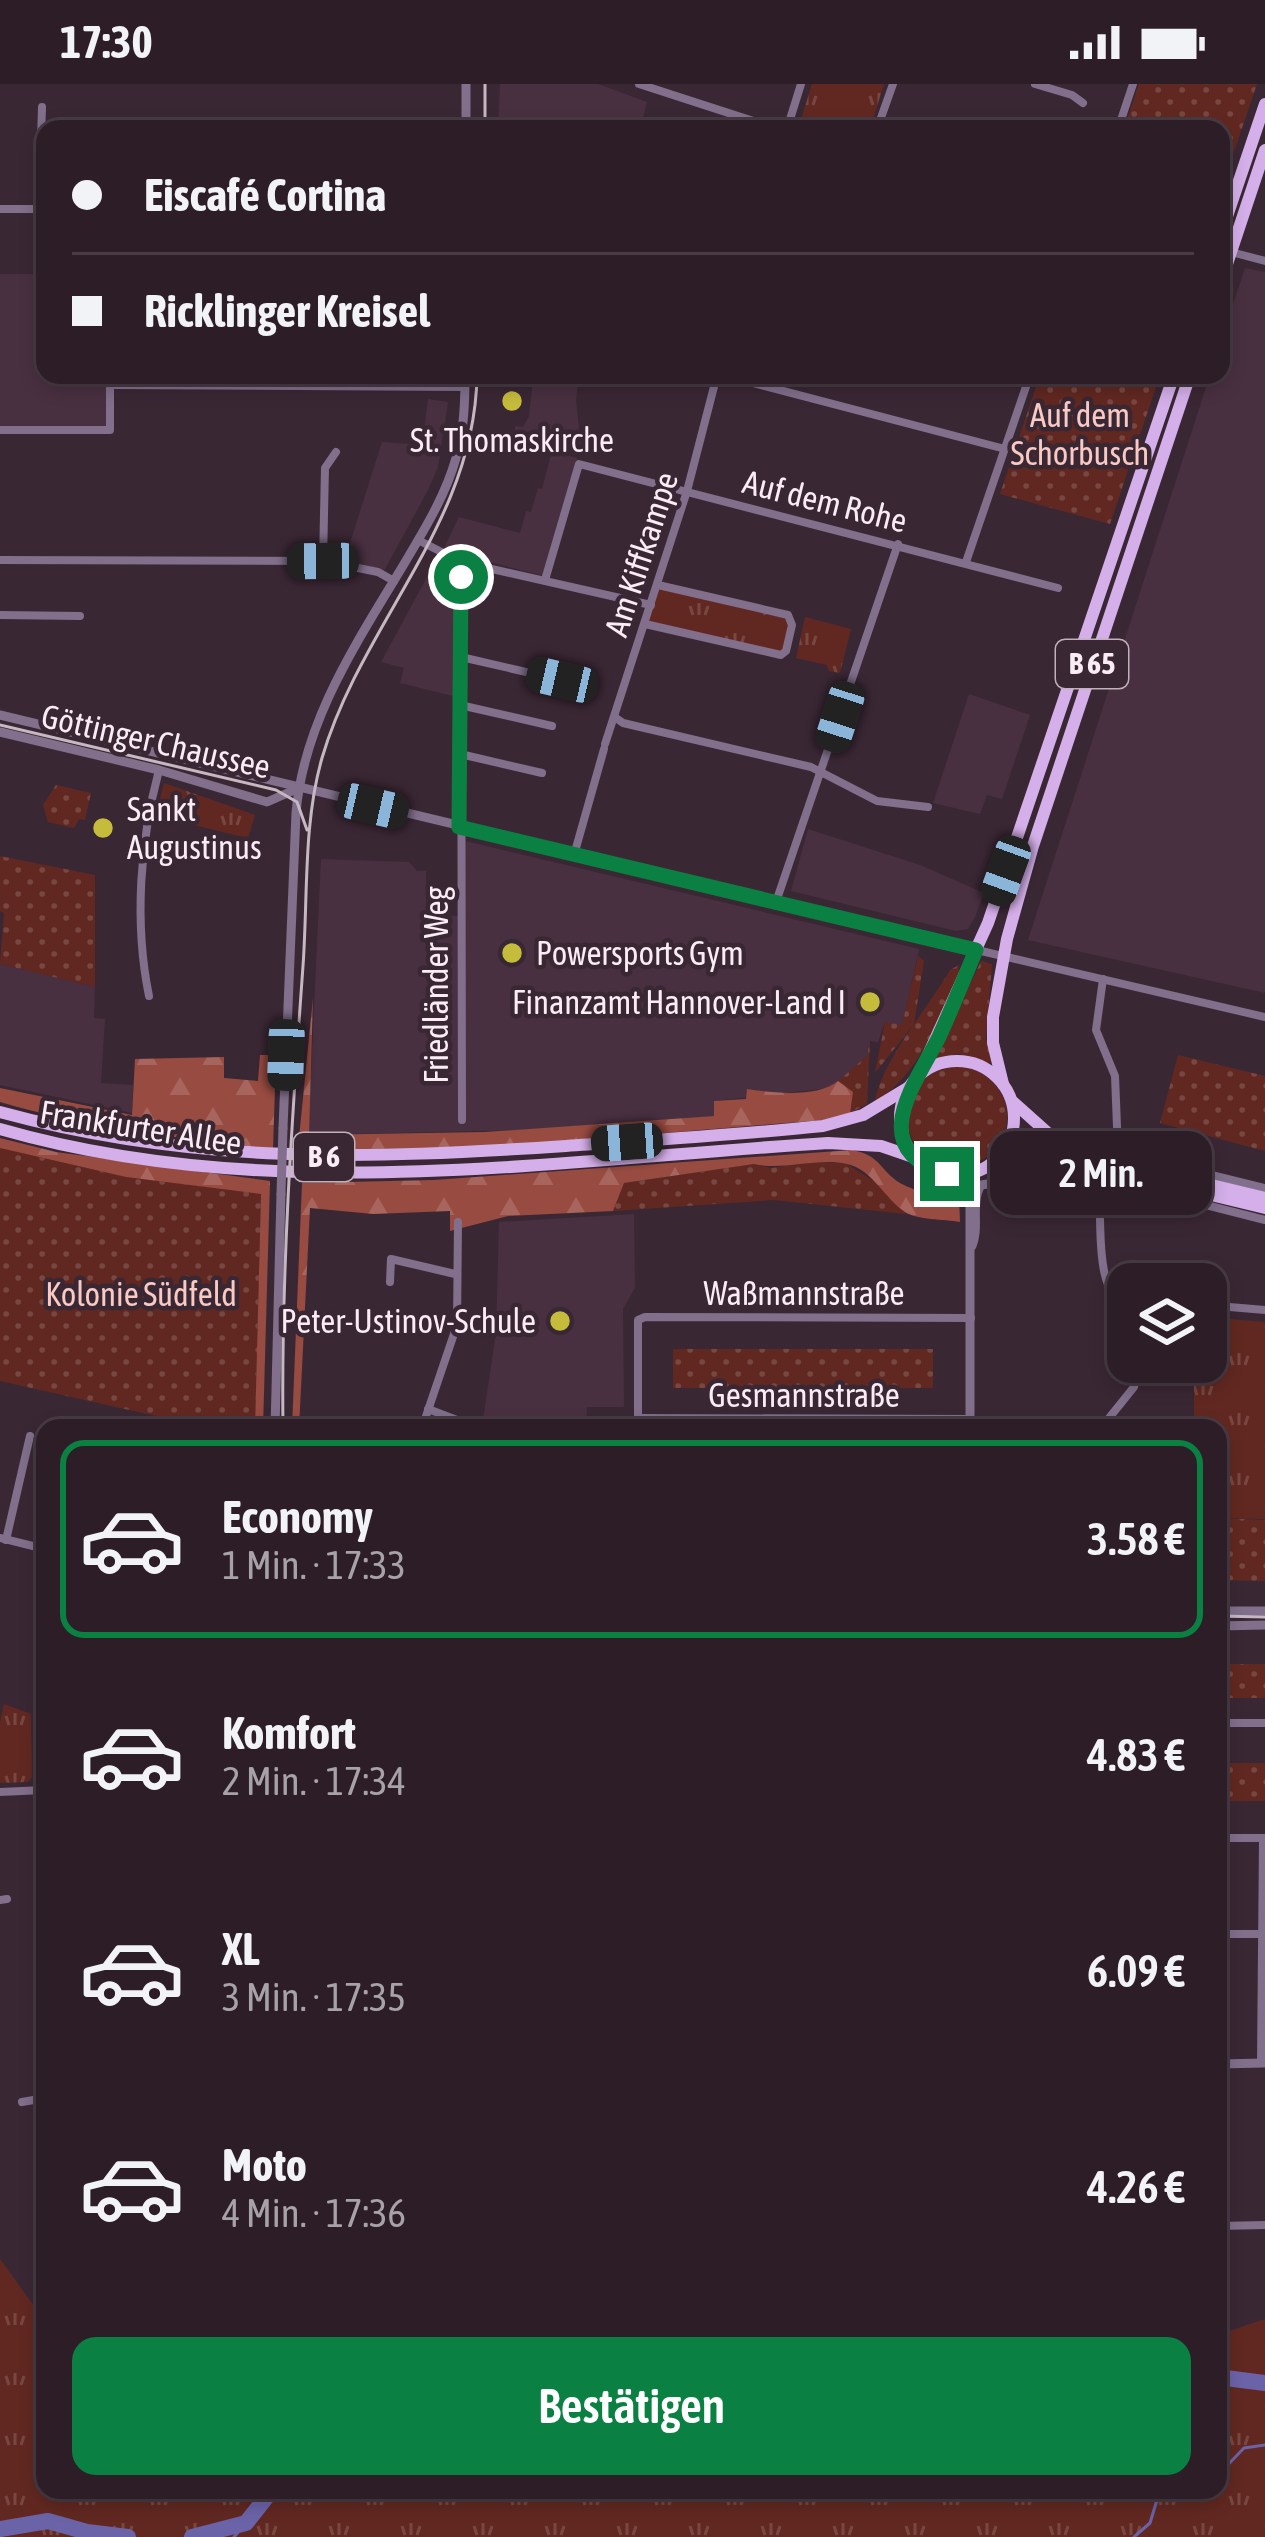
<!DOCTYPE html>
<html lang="de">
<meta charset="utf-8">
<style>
:root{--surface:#2c1d27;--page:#34262f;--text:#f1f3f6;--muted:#a6a2a7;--line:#483b44;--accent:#0b8043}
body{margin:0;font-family:"Asap Condensed",sans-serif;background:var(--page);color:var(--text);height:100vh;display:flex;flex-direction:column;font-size:45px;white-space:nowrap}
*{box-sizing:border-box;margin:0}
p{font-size:39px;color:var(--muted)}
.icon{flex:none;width:66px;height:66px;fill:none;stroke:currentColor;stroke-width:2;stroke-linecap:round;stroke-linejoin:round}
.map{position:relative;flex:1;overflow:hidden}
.drawer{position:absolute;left:36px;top:1335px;width:1191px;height:1080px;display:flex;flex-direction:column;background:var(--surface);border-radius:24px;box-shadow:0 6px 18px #0003,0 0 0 3px var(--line)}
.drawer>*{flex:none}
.banner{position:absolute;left:36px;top:36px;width:1194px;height:264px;border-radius:24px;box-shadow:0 6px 18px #0003,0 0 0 3px var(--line);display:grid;align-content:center;height:264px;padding:0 36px;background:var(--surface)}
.controls{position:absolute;left:1107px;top:1179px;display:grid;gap:24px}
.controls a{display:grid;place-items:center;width:120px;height:120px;border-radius:24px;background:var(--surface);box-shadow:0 6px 18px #0003,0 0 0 3px var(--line);font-size:60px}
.end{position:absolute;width:54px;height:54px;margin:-27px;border:15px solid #0b8043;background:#fff;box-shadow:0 0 0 6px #fff}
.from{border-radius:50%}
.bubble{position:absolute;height:84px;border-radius:24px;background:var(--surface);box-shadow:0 6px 18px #0003,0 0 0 3px var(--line);font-size:39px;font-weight:600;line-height:84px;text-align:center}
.car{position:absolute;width:36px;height:72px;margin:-36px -18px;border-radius:15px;box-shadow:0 0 9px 3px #0007;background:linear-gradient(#222 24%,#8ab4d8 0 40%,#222 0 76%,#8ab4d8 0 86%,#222 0)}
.banner b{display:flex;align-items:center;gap:42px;height:114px;font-size:45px}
.banner b+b{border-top:3px solid var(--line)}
.banner i{width:30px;height:30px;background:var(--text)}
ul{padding:21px 0 0;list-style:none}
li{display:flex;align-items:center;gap:36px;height:198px;margin:0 24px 18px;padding:0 12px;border:6px solid transparent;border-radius:24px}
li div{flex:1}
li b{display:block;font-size:45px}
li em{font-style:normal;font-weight:600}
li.on{border-color:var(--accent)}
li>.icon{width:108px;height:108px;stroke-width:1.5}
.primary-button{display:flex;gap:24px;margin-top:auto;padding:24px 36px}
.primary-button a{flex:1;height:138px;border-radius:24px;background:var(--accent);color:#fff;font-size:48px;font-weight:600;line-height:138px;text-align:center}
.status{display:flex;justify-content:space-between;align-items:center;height:84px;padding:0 60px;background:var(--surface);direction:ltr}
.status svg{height:33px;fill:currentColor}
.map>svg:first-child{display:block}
.built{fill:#493041}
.grass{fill:url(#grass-dots)}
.forest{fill:url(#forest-firs)}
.park{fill:url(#park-tufts)}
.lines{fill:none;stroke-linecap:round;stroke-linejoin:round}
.stream{stroke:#6b63a8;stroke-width:3}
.river{stroke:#6b63a8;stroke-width:16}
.minor{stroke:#816f8b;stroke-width:8}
.tertiary{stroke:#816f8b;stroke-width:9}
.primary{stroke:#d4afe9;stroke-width:12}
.tram{stroke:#c6b8c2;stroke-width:3}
.tertiary-bridge{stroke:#816f8b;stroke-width:9}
.route{stroke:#0b8043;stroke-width:15}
.poi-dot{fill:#c6bc3c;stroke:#3a2734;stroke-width:4.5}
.labels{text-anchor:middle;stroke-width:9;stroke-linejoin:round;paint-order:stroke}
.shield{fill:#3a2734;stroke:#c0b1bb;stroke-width:3}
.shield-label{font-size:30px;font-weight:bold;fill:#f9ecf5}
.park-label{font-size:33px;fill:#f9cac3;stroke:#3a2734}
.poi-label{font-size:33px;fill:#f9ecf5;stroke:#3a2734;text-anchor:start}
.street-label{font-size:33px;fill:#f9ecf5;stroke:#3a2734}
</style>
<div class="status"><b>17:30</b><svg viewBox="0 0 49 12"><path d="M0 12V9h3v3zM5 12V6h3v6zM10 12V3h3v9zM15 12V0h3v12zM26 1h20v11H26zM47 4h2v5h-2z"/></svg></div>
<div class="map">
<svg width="1265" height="2453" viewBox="0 0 1265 2453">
<defs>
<pattern id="grass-dots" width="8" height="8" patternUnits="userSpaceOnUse" patternTransform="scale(3)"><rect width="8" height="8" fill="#612821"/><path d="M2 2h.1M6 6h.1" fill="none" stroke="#784742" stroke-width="1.8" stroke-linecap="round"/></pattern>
<pattern id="forest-firs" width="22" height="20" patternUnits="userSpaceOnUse" patternTransform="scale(3)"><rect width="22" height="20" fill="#984b41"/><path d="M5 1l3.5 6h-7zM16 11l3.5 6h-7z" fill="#a7655d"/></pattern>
<pattern id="park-tufts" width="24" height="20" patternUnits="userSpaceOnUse" patternTransform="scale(3)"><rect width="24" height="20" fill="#612821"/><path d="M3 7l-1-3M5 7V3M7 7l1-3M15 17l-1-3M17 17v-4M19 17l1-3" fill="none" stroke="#784742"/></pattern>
</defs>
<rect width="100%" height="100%" fill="#3a2734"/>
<g class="built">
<path d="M500,0H598L647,18L640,45H498Z"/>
<path d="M1245,184L1265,188V909L1028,856L1210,291H1221V257Z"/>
<path d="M0,190H45V291H111L110,346H0Z"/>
<path d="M557,291H579L576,316L581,363L576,370L515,354V342L523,343L529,332L533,296Z"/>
<path d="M428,315L448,318L438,383L428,406L384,487L344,478L382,358L422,361Z"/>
<path d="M552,367L577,374L544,492L443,466L459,433L520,449L526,427L531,428L538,404L542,405Z"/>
<path d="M438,473L452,480L457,496V613L400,599L404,584L381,578Z"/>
<path d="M969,610L1030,631L1002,715L987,711L980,730L933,719Z"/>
<path d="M808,745L920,781L984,809L975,833L968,845L956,847L791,807Z"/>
<path d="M461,756L919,865L902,942L885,938L878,958L870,957L867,972L830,1004L714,1017L715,1032L520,1046L308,1051L321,775L409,778L417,787H426V832H461Z"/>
<path d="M0,880L95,903L94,934L105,935L101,999L133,1001L132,1029L0,1001Z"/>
<path d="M634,1130L635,1204L623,1225L624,1323H587L586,1344H507L483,1336L496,1249L499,1138Z"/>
</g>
<g class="grass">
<path d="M1139,0H1257L1221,106V45H1124Z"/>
<path d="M1040,291H1160L1110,440L1000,410Z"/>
<path d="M56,701L91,709L85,736L79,735L74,744L48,738L43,721Z"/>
<path d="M0,772L95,791V903L0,880L4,829L0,827Z"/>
<path d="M918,872L924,877L914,940L875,989L885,938L902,941Z"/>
<path d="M981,877L992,880L986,955L993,976L989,979L959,970L936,974Z"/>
<path d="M959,881V890C937,938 921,988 875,1018C882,976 927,926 950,886Z"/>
<path d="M870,956L867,1020L850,1029L838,997L867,972Z"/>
<path d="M1178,971L1265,992V1067L1160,1039Z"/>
<circle cx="957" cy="1033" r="50"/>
<path d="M0,1064L126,1093L261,1109L255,1344H210L0,1297Z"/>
<path d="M816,1078L845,1079L882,1102L906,1130L774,1116L613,1127L624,1099L754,1080L771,1084Z"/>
<rect x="673" y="1265" width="260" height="39"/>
<path d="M1218,1434L1265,1436V1497L1218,1496Z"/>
<rect x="1218" y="1580" width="47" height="34"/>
<rect x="1218" y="1679" width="47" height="38"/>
</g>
<g class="forest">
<path d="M313,914L309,1051L485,1048L714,1032V1017L746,1015L747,1005C773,1009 817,1014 838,997L853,1008L850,1029L824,1036C650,1049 473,1070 298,1064Z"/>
<path d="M260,971H276L273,1065C174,1053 96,1046 0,1018V1004L132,1031L135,975L224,973V994L258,997Z"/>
<path d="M0,1054L56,1068L270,1097L263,1344H255L261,1110L126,1093L0,1064Z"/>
<path d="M852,1066C882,1072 878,1085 900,1099C916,1109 940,1110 959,1114L960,1138C944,1135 917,1136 905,1128C885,1115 872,1085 847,1080C817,1073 784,1087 754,1080L624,1099L613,1127L508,1132L450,1147V1127L373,1130L310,1124L299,1344H292L302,1099L434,1096Z"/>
</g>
<g class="park">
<path d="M812,0H884L870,45L799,42Z"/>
<path d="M657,501L788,531L792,541L784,570L645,540Z"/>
<path d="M805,533L851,545L840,589L829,587L827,581L796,574Z"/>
<path d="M164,699L255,731L248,754L156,732Z"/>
<path d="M1206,1233L1265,1238V1435L1218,1434V1344H1194V1278H1206Z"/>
<path d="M4,1620L31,1630L32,1693L28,1698L0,1699V1638Z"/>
<path d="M0,2175L39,2229L45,2231V2406H1218V2251L1265,2235V2453H0Z"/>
</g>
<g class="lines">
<g class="stream">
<path d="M1218,2391L1244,2364L1265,2361"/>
<path d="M234,2453L246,2439"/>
<path d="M1134,2453L1150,2439L1160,2406"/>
</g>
<g class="river">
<path d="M1218,2293L1265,2299"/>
<path d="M0,2445L48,2437L87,2448L128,2453"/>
<path d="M192,2453L246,2439L272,2406"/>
</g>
<g class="minor">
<path d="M639,0L778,45"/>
<path d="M1035,0L1072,11L1083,19"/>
<path d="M787,45L801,0"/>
<path d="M877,45L893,0"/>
<path d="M1118,45L1133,0"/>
<path d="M0,125H45"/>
<path d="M39,125L42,23"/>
<path d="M1231,168L1265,177"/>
<path d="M722,291L1005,365"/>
<path d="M110,301L465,303"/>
<path d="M0,346H110V291"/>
<path d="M418,456L461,478L651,521"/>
<path d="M0,476L323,477L378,488L394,497"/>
<path d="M323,477L325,384L336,368"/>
<path d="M461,478L462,1036"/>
<path d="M966,478L1030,291"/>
<path d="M545,496L579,380L1058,504"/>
<path d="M0,531L80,532"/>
<path d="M645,540L781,571L786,567L792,541L788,531L658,501"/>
<path d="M461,573L561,596"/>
<path d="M460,621L552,642"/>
<path d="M616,634L623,639L811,683L877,717L928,723"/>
<path d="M605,660L687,407L717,291"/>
<path d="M460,670L542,689"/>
<path d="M574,771L604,665"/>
<path d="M776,818L898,460"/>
<path d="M977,866L1265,933"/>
<path d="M1103,895L1096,946L1115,992L1118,1068"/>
<path d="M149,912C134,839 140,757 159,686"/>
<path d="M1118,1068L1265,1104"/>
<path d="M1092,1092L1265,1136"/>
<path d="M1100,1135C1101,1170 1100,1205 1128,1230"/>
<path d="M390,1198L391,1175L455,1190"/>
<path d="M1206,1221L1265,1226"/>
<path d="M428,1325L478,1344"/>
<path d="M638,1334L970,1335"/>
<path d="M422,1344L457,1241L458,1138"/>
<path d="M638,1344V1236L645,1233L971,1234"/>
<path d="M1101,1344L1134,1303L1141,1278"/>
<path d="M0,1454L45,1465"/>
<path d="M6,1456L30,1352"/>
<path d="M1218,1639H1265"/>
<path d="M41,1706L45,1595"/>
<path d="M0,1708L44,1706"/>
<path d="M1218,1754H1264"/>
<path d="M0,1816L7,1815"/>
<path d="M1218,1850H1264"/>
<path d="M1261,1979L1263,1754"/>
<path d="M22,2018L45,2014"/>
<path d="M1218,2142L1265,2141"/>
</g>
<g class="tertiary">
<path d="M466,0V45"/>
<path d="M0,631L977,866"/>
<path d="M0,648L159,686L267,718L299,704"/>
<path d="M283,1044L296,729C304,634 360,554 407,475C426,443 446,410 456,374C464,347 465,319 465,291"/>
<path d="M958,1091L970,1110V1344"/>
<path d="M972,1162C980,1143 970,1119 981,1101L1068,1088L1092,1092L1100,1084"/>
<path d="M275,1344L281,1110"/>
<path d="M1218,1527H1265"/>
<path d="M1218,1542L1265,1541"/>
<path d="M1218,1980L1265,1979"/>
</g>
<g class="primary">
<path d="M1221,150L1265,20"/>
<path d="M1221,198L1265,66"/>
<circle cx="957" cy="1034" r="57"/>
<path d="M918,993L988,839L1174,291"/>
<path d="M1003,1000L993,959V933L1007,855L1033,762L1190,291"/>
<path d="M1012,1017L1059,1059L1079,1069L1265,1114"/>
<path d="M0,1028C194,1081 368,1075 566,1062C651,1056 737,1051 823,1042L863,1031L911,1002"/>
<path d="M0,1045C271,1123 552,1076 828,1059L881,1062L919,1075"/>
<path d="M989,1082L1033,1075L1066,1076L1265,1124"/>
</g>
<g class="tram">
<path d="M485,45V0"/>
<path d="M0,641L276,706L297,718L307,746"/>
<path d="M283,1344C281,1190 292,1035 303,882C308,813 303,740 322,674C362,538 475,439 477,291"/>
<path d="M1218,1532L1265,1533"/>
</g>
<path class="tertiary-bridge" d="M281,1110L283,1044"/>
</g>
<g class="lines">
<path class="route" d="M461,493L459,743L976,866C964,895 952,924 939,953C916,999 863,1065 947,1090"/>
</g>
<g class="poi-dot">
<circle cx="512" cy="317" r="12"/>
<circle cx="103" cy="744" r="12"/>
<circle cx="512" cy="869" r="12"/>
<circle cx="870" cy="918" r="12"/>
<circle cx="560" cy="1237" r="12"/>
</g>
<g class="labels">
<g class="shield">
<rect x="1056" y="556" width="72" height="48" rx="9"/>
<rect x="294" y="1049" width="60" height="48" rx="9"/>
</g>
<g class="shield-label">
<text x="1092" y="590">B 65</text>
<text x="324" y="1083">B 6</text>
</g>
<g class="park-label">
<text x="1080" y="343">Auf dem<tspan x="1080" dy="38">Schorbusch</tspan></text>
<text x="141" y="1222">Kolonie Südfeld</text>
</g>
<g class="poi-label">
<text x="512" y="368" text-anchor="middle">St. Thomaskirche</text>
<text x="127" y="737">Sankt<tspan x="127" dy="38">Augustinus</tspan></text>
<text x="536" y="881">Powersports Gym</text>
<text x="846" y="930" text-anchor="end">Finanzamt Hannover-Land I</text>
<text x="536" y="1249" text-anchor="end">Peter-Ustinov-Schule</text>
</g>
<g class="street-label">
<text transform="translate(825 417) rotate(14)" y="12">Auf dem Rohe</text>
<text transform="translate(641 470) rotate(-72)" y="12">Am Kiffkampe</text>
<text transform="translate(156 657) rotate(13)" y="12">Göttinger Chaussee</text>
<text transform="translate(436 901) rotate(-90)" y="12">Friedländer Weg</text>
<text transform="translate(141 1043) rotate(9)" y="12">Frankfurter Allee</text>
<text x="804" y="1221">Waßmannstraße</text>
<text x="804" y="1323">Gesmannstraße</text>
</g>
</g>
</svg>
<div class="controls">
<a><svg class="icon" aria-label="layers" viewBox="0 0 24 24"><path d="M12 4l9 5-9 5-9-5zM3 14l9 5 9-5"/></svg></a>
</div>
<i class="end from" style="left:461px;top:493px"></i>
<i class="end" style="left:947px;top:1090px"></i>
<div class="bubble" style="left:990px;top:1047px;width:222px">2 Min.</div>
<i class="car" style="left:323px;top:477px;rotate:269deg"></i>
<i class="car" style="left:562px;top:596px;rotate:283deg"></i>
<i class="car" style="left:840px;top:633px;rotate:198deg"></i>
<i class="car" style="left:373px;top:722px;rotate:103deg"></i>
<i class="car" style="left:1006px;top:787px;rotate:200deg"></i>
<i class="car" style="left:286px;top:971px;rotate:182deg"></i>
<i class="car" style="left:627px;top:1058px;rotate:266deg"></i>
<div class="banner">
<b><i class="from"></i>Eiscafé Cortina</b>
<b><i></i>Ricklinger Kreisel</b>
</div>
<section class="drawer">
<ul>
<li class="on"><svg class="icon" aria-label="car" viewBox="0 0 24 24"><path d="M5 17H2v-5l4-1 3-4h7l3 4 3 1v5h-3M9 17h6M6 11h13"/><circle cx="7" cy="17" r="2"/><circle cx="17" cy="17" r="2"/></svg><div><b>Economy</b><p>1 Min. · 17:33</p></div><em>3.58 €</em></li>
<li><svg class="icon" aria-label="car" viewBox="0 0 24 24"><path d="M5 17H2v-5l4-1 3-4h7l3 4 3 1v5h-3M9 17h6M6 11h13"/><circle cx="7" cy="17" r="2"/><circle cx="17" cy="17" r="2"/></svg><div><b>Komfort</b><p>2 Min. · 17:34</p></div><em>4.83 €</em></li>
<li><svg class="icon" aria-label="car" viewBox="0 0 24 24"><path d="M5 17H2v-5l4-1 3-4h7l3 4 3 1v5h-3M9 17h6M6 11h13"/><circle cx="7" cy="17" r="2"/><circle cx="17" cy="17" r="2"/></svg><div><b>XL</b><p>3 Min. · 17:35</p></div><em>6.09 €</em></li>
<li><svg class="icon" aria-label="car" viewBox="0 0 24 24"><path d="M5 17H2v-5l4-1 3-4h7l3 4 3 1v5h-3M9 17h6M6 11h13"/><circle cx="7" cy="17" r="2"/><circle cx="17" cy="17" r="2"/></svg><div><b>Moto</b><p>4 Min. · 17:36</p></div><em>4.26 €</em></li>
</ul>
<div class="primary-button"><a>Bestätigen</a></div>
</section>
</div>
